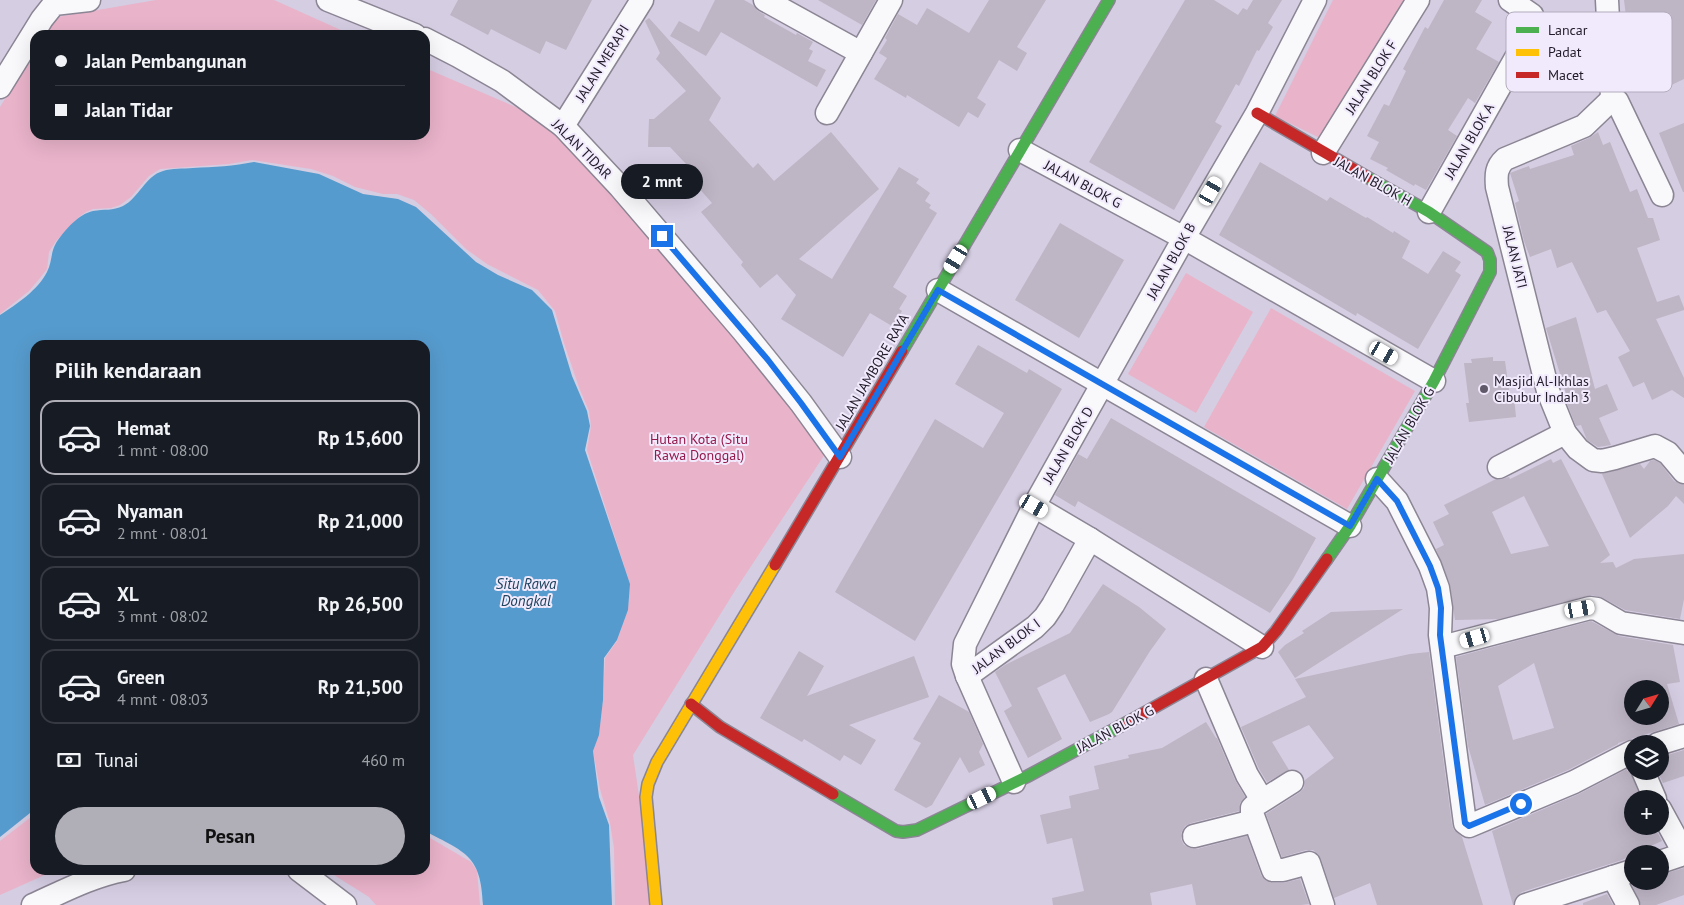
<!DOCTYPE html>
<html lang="id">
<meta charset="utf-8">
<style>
:root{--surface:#171b24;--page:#242831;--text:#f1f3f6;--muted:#9ea1a6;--line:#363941;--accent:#b0aeb7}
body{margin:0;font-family:"PT Sans",sans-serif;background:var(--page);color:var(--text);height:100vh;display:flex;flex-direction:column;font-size:19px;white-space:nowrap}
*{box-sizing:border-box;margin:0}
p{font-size:16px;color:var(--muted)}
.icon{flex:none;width:28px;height:28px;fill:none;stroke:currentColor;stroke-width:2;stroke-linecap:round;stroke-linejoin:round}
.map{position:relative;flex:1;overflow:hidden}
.side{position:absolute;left:30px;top:340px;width:400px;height:535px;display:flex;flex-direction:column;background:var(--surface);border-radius:15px;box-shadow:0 5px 20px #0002}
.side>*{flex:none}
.guide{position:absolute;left:30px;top:30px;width:400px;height:110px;border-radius:15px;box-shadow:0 5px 20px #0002;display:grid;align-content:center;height:110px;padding:0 25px;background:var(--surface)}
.needle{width:32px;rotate:53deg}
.tools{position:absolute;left:1624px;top:680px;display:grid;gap:10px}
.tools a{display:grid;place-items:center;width:45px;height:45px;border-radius:50%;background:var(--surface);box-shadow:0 5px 20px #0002;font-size:25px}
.end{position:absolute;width:22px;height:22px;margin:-11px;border:6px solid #1a73e8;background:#fff;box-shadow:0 0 0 2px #fff}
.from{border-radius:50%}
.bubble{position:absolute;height:35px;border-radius:18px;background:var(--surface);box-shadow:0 5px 20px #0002;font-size:16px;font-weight:700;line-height:35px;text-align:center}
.car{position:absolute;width:15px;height:30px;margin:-15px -8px;border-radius:6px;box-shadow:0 0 4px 1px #0007;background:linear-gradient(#fff 24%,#345 0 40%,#fff 0 76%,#345 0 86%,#fff 0)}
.guide b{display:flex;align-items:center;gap:18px;height:48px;font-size:19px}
.guide b+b{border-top:1px solid var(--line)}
.guide i{width:12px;height:12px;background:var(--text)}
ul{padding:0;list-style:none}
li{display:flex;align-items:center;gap:15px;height:75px;margin:0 10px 8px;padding:0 15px;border:2px solid var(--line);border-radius:15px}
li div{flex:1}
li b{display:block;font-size:19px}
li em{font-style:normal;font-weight:700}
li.active{border-color:var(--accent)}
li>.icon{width:45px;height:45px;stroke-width:1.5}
h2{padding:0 25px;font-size:22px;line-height:60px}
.pay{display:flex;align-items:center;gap:12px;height:55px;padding:0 25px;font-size:19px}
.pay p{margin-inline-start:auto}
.cta{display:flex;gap:10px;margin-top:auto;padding:10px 25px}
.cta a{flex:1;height:58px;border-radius:30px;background:var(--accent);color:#111;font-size:20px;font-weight:700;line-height:58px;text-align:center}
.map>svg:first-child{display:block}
.green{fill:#e9b3ca}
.water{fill:#569bcd}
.building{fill:#beb5c5;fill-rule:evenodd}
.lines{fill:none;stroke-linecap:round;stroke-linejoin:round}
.street-casing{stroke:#8b8594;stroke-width:25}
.fast-casing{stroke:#8b8594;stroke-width:14}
.slow-casing{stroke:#8b8594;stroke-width:14}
.jam-casing{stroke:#8b8594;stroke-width:14}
.street{stroke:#f9f8fb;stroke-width:22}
.fast{stroke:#4caf50;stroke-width:11}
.slow{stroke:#ffc107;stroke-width:11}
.jam{stroke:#c62828;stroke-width:11}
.route{stroke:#1a73e8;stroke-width:6}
.poi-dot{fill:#60596a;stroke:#f1eafd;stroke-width:2}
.labels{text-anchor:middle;stroke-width:4;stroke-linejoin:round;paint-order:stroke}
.street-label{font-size:14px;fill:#211b29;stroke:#f1eafd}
.poi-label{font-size:14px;fill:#211b29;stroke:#f1eafd;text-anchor:start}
.park-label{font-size:14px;fill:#94194b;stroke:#f1eafd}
.water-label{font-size:15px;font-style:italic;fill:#1d435e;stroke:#f1eafd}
.key{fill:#f1eafd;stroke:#b3acbd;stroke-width:1}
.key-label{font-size:14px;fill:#211b29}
</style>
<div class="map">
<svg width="1684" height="905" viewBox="0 0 1684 905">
<rect width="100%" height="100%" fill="#d5cde2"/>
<g class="green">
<path d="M156,0H274L352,35H45L57,17Z"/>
<path d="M1333,0H1408L1322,139L1275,116Z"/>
<path d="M35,51V135H425V68L562,127L827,451L736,589L633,755L655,905H615V902L614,848L610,823L600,789L593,751L599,735L603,700L605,658L617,641L628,610L630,584L587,450L591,426L589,411L580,390L564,343L555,311L538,290L487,264L466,249L431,214L414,200L397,194H383L355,187L333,176L311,169L252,160L229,164L160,169L149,176L131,197L120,205L111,208L93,209L86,212L79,217L56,241L49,252L47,269L40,278L29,291L0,314V107Z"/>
<path d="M1186,273L1253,312L1196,413L1128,374Z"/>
<path d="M1271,308L1415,391L1347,509L1204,427Z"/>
<path d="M35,814V870H56L0,895V841Z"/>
<path d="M425,835L471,862L477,871L480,905H376L369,897L326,870H425Z"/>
</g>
<path class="water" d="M254,162L319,174L363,194L398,199L416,207L476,262L498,275L532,290L552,310L572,376L587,411L590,426L585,450L630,584L628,610L617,640L604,658L603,700L599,735L593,751L599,797L609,825L612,905H483C481,855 466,853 425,831V345H35V809L0,837V315C17,304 38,290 47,272C53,260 50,251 58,240C66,229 79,214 93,211C104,209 113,211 123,206C139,198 145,176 163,171C172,168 183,169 193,168C214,167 234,166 254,162Z"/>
<g class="building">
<path d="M458,0H592L566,50L546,41L540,54L491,29L488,35L450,15Z"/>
<path d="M715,0H744L753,5L758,11L765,15L764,17L796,35L797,33L813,42L809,49L813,51L808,61L826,70L817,87L721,32L706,56L670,36L679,21L699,32Z"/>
<path d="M818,0H876L862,25Z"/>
<path d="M989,0H1046L1017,47L1027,53L1017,71L999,60L977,98L986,104L978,118L968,112L959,127L907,95L906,98L874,79L887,58L879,53L887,40L885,38L898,14L917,25L927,8L969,33Z"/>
<path d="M1185,0H1214L1238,15L1243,8L1247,10L1253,0H1282L1268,23L1273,27L1259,51L1257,50L1239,86L1236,84L1215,122L1222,126L1174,210L1089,162Z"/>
<path d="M1444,0H1482L1475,12L1492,22L1476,49L1499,62L1475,103L1468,98L1448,130L1457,136L1426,190L1415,184L1414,186L1386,170L1388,168L1370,159L1379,142L1367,136L1384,104L1389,106L1406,71L1403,69L1425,27L1428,29Z"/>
<path d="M1624,0H1684V79L1663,89L1653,69L1633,72Z"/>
<path d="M649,18L721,98L709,120L753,168L758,163L774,181L831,132L879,189L799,259L832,279L899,167L919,179L916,183L930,193L925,201L931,205L929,208L937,213L893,287L907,296L899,309L902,311L892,326L870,313L843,357L781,319L796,295L777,274L760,288L741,265L743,262L701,212L712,203L682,169L687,165L670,147H648L649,119H654L686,91L656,59L660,53L645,21Z"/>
<path d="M1684,123V192H1683L1659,133Z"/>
<path d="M1598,132L1603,145L1610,142L1630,192L1637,189L1648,218H1653L1660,240L1637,248L1657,302L1679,295L1684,308V310L1656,319L1684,378V398L1672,390L1652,400L1644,382L1633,387L1618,357L1630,351L1606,310L1597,313L1572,262L1557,268L1551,249L1530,257L1524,241L1515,203L1519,201L1510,173L1529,166L1530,169L1574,155L1571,146L1589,138Z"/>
<path d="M1260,162L1327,201L1330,197L1366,218L1367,217L1393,233L1394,231L1410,241L1402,258L1428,274L1443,251L1461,262L1455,271L1461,275L1418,349L1357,313L1356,316L1219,235Z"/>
<path d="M1060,223L1124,260L1079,338L1015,300Z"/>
<path d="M1576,317L1595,389L1607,384L1618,410L1599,418L1611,445L1598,447L1587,440L1581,425L1576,426L1566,401L1568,400L1546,328Z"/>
<path d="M978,345L1027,373L1029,369L1062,389L915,641L835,592L935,419L983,448L1004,413L955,384Z"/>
<path d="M1493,357V361H1505L1510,397H1514L1516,417L1469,422L1466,403H1469L1464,363H1472L1471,359Z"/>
<path d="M1111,418L1316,538L1293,579L1270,613L1078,501L1075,507L1055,495L1078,454L1087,459Z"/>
<path d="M1551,459L1553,463L1561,459L1610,555L1600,563L1613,562L1616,568L1634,559L1684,554V599L1680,619L1625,610L1603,598L1591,595L1499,619L1455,620L1450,584L1436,549L1444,545L1433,522L1449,514L1444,505L1496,479L1499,480L1509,477L1510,479ZM1524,496L1549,546L1511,554L1492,512Z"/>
<path d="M1654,460L1660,463L1674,481L1684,485V504L1676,496L1668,506L1630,538L1602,474L1640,464L1644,469L1650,461Z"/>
<path d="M1103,584L1139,607L1166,629L1150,651L1112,712L1109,714L1090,722L1065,674L1037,688L1062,739L1028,758L1004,711L1012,706L995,672L1005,665L1070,633Z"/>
<path d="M1403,609L1295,678L1278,652L1285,645L1304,633L1302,631L1331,612Z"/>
<path d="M1591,621L1619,636L1673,645L1680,682L1667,684L1679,724L1618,743V744L1568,770L1485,805L1468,746L1456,657ZM1534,663L1554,728L1513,740L1498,686ZM1632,689H1660V716H1632Z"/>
<path d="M799,651L824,666L807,696L914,656L929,697L849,725L876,740L861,765L844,755L840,761L804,739L802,742L760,718Z"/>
<path d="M1429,652L1452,825L1454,830L1462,837L1483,905H1377L1370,883L1334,898L1321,859L1318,854L1313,850H1306L1282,857L1266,814L1299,793L1304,788L1305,780L1334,758L1309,725L1272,742L1289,770L1267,782L1259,769L1241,727L1306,697L1295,679L1410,654Z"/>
<path d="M939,695L969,712L983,744L979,752L985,765L969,773L960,757L932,805L926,808L894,790L921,743L913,739Z"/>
<path d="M1206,722L1216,738H1217L1235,780L1245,797L1240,803L1239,811L1191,823L1185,826L1181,833V839L1184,845L1190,848L1197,849L1247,836L1261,875L1265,880L1273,883H1283L1300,879L1309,904L1301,905H1196L1192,884L1150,893L1152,905H1053L1052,898L1084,891L1072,838L1047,844L1040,815L1071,808L1069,796L1099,789L1094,766L1129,758L1128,755L1162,748Z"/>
<path d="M1684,750V776L1663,783L1657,771H1665L1661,757Z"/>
<path d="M1627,769V771H1630L1641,799H1632V826H1654L1662,841L1632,854V855L1622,860L1522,892L1516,897L1513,905L1492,831L1579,794Z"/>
<path d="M1684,868V895L1656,905H1641L1632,885L1642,881H1660V875Z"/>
<path d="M1607,894L1613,905H1583V903Z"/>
</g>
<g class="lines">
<defs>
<g id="street">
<path d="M328,0L415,35"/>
<path d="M765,0L861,53"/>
<path d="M1607,0L1612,97L1609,102L1584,126L1505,159C1496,167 1496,175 1497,187L1548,391L1565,433L1578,449L1593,460L1602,461L1615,458L1655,446L1668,453L1684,472"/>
<path d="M425,39L458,56L502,81L563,126L620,187L743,331L801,403L840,457"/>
<path d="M0,87L42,19L54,4L89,0"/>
<path d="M1612,97L1617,101L1662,195"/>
<path d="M827,113L891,0"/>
<path d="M563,126L642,0"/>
<path d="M1020,150L1184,238L1434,381"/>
<path d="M1323,153L1418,0"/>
<path d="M1429,212L1535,24L1532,15L1510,0"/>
<path d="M938,290L1350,526"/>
<path d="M1499,467L1565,433"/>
<path d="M1377,479L1397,501L1430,566L1438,588L1441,608L1440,635L1465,823L1469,826L1574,782L1632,752"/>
<path d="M1034,506L1090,539L1262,647"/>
<path d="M1442,647L1590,608L1597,609L1621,623L1684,633"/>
<path d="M967,676L1035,627L1045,617L1053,605L1090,539"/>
<path d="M1206,679L1247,775L1262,800"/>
<path d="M1658,744L1684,736"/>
<path d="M1643,771L1655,799"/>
<path d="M1014,782L967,676L963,664L965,644L1034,506L1184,238L1257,113L1315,0"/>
<path d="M1292,782L1254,806L1252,808V813L1273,870H1283L1309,863L1323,905"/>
<path d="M1660,809L1684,853"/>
<path d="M1194,836L1254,821"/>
<path d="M1660,862L1684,854"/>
<path d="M299,870L345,905"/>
<path d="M1613,877L1628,905"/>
<path d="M33,905C62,892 92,876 124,870"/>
<path d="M1526,905L1632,871"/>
</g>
<g id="fast">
<path d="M902,351L1109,0"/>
<path d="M1327,559L1350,526L1434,381L1490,272V260L1487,252L1429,212L1367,177"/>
<path d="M833,794L896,831L903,832L917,830L1026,777L1128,722"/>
</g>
<path id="slow" d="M656,905L646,797L648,784L657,762L775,565"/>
<g id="jam">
<path d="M1257,113L1367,177"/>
<path d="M775,565L902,351"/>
<path d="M691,704L720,727L833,794"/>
<path d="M1128,722L1262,647L1276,631L1327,559"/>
</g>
</defs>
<use href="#street" class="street-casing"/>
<use href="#fast" class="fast-casing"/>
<use href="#slow" class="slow-casing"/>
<use href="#jam" class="jam-casing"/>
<use href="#street" class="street"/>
<use href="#fast" class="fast"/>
<use href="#slow" class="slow"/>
<use href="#jam" class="jam"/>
</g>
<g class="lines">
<path class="route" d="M662,236L768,360L801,403L840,457L938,290L1350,526L1377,479L1397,501L1430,566L1438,588L1441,608L1440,635L1465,823L1469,826L1521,804"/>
</g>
<circle class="poi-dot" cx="1484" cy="389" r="5"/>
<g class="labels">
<g class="street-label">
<text transform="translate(602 63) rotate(-58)" y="5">JALAN MERAPI</text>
<text transform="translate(1371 77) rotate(-58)" y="5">JALAN BLOK F</text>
<text transform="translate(1469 141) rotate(-60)" y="5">JALAN BLOK A</text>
<text transform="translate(582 149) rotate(45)" y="5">JALAN TIDAR</text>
<text transform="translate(1373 181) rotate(29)" y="5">JALAN BLOK H</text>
<text transform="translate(1083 184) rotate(28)" y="5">JALAN BLOK G</text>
<text transform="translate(1515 257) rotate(76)" y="5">JALAN JATI</text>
<text transform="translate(1171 261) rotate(-61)" y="5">JALAN BLOK B</text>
<text transform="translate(872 372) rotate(-60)" y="5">JALAN JAMBORE RAYA</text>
<text transform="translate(1409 425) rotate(-60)" y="5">JALAN BLOK G</text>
<text transform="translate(1068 445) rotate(-60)" y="5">JALAN BLOK D</text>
<text transform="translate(1006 646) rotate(-37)" y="5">JALAN BLOK I</text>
<text transform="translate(1115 729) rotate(-28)" y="5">JALAN BLOK G</text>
</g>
<g class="poi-label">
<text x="1494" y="386">Masjid Al-Ikhlas<tspan x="1494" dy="16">Cibubur Indah 3</tspan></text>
</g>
<g class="park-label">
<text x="699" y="444">Hutan Kota (Situ<tspan x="699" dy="16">Rawa Donggal)</tspan></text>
</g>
<g class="water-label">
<text x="526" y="589">Situ Rawa<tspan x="526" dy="17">Dongkal</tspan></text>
</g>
</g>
<rect x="1506" y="12" width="166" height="80" rx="8" class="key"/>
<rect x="1516" y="27" width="23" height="6" fill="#4caf50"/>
<rect x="1516" y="49" width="23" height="7" fill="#ffc107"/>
<rect x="1516" y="72" width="23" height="6" fill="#c62828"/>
<g class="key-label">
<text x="1548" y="35">Lancar</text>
<text x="1548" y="57">Padat</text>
<text x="1548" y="80">Macet</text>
</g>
</svg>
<div class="tools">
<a><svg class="needle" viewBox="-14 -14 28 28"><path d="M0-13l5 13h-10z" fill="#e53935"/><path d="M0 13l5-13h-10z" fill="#9ea1a6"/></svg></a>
<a><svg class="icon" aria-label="layers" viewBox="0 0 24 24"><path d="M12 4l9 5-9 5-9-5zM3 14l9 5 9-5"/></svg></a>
<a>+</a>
<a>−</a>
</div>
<i class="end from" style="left:1521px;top:804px"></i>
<i class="end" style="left:662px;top:236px"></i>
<div class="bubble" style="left:621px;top:164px;width:82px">2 mnt</div>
<i class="car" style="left:1211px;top:191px;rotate:30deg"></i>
<i class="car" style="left:956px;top:259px;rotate:211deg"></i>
<i class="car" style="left:1384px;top:353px;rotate:120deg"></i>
<i class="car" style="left:1034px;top:506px;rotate:120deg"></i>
<i class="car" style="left:1580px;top:609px;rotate:80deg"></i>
<i class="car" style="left:1475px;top:638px;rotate:254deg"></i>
<i class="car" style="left:982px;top:798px;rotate:64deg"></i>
<div class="guide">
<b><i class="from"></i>Jalan Pembangunan</b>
<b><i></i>Jalan Tidar</b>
</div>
<section class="side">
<h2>Pilih kendaraan</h2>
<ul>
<li class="active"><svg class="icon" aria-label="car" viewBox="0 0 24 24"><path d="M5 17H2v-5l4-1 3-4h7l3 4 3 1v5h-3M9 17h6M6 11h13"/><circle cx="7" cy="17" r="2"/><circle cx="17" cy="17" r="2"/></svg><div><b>Hemat</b><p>1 mnt · 08:00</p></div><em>Rp 15,600</em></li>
<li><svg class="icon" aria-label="car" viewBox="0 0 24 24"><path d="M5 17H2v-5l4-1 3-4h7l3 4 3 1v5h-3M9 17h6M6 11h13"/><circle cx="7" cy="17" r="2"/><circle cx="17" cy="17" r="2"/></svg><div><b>Nyaman</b><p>2 mnt · 08:01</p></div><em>Rp 21,000</em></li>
<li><svg class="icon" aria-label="car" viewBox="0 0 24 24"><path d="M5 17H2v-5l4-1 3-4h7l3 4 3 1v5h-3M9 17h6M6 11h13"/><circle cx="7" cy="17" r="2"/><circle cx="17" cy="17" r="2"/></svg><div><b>XL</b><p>3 mnt · 08:02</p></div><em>Rp 26,500</em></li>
<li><svg class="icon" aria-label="car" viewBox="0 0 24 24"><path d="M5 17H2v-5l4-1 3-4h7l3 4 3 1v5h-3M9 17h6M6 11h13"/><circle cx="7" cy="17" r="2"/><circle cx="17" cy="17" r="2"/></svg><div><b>Green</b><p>4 mnt · 08:03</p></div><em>Rp 21,500</em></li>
</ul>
<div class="pay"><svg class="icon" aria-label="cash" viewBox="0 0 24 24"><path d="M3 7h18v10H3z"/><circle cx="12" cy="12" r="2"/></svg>Tunai<p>460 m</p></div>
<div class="cta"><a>Pesan</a></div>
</section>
</div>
